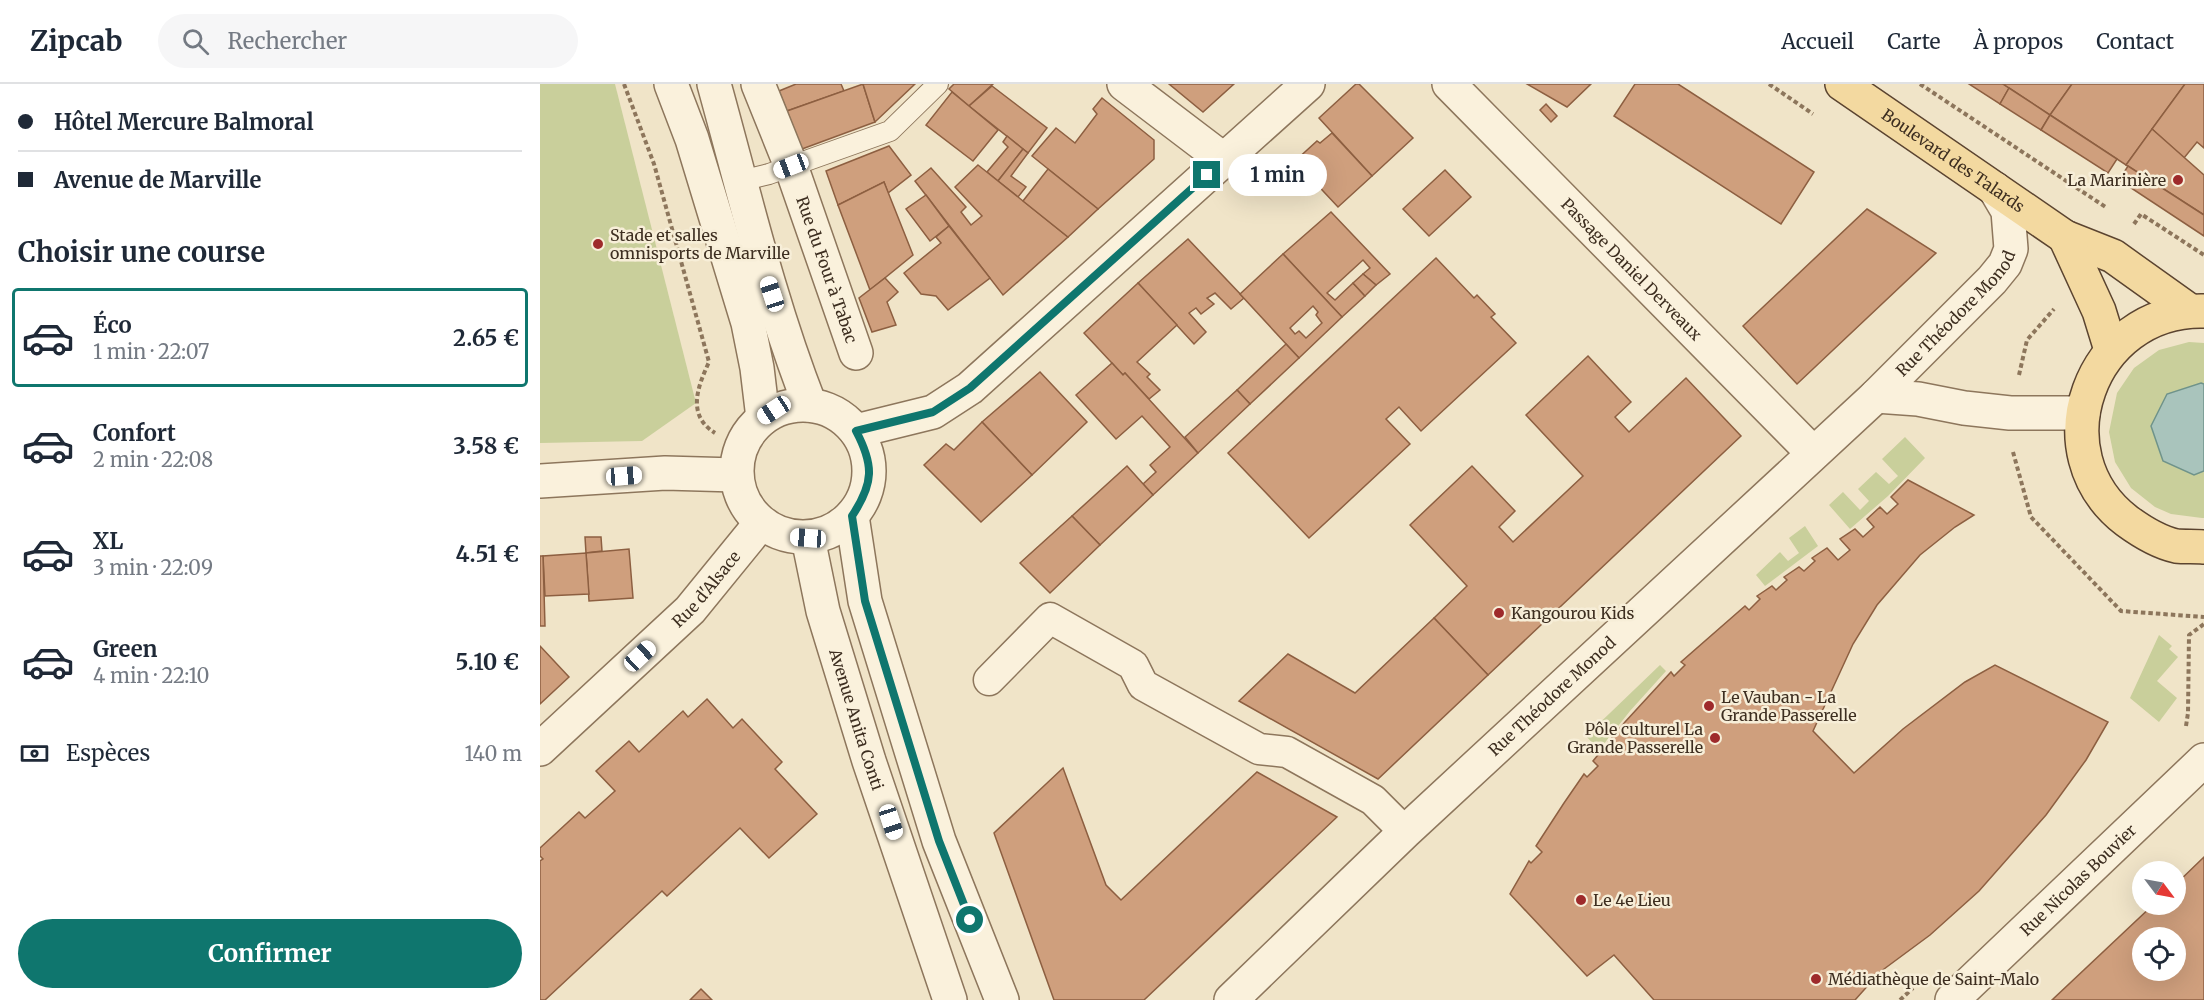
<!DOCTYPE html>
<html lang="fr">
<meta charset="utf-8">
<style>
:root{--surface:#fff;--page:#f6f6f7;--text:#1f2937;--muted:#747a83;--line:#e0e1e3;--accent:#0f766e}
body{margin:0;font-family:Merriweather,serif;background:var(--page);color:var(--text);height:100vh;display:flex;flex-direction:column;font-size:22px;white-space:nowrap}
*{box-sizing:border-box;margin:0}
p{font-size:20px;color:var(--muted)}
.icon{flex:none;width:33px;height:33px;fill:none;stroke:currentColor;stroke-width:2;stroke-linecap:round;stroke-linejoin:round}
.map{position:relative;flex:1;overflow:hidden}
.panel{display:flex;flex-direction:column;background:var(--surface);width:540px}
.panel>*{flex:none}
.hud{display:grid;align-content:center;height:132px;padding:0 18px;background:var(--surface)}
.needle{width:39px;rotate:122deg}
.buttons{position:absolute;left:1592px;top:777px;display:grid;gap:12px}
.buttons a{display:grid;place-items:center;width:54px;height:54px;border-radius:50%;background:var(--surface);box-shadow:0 6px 24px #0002;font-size:30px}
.end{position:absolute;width:27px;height:27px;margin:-14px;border:8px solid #0f766e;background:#fff;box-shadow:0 0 0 3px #fff}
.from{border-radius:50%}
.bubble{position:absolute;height:42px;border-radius:21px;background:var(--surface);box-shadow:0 6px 24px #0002;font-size:20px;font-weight:700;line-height:42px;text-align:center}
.car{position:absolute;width:18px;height:36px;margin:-18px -9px;border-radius:8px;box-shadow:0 0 4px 2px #0007;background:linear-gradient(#fff 24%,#345 0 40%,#fff 0 76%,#345 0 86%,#fff 0)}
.hud b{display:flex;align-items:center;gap:21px;height:57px;font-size:22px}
.hud b+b{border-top:2px solid var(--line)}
.hud i{width:15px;height:15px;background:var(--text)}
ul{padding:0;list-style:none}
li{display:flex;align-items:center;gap:18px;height:99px;margin:0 12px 9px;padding:0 6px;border:3px solid transparent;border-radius:6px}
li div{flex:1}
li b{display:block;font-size:22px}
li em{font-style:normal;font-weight:700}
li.current{border-color:var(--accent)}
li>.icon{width:54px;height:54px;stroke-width:1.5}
h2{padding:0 18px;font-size:27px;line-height:72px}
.pay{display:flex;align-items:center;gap:15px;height:66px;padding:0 18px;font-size:22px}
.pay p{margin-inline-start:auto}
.button{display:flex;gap:12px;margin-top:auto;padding:12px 18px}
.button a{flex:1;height:69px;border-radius:36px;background:var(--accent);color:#fff;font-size:24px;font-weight:700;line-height:69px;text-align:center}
header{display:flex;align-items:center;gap:36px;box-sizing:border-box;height:84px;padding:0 30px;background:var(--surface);border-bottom:2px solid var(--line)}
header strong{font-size:28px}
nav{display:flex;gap:33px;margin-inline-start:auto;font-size:21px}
.search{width:420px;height:54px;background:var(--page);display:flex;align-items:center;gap:15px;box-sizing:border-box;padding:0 21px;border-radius:33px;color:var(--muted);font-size:22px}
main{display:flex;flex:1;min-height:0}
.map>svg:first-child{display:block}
.green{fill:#c9cf9b}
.water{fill:#a9c4bc;stroke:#6f938a;stroke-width:1.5}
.building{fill:#cf9f7d;stroke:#8d5f41;stroke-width:1.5;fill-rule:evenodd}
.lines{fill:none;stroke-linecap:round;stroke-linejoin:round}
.service-casing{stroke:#8d765c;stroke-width:22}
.pedestrian-casing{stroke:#8d765c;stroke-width:33}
.minor-casing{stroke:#8d765c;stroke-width:36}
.tertiary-casing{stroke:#8d765c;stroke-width:36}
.primary-casing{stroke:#5b4430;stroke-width:36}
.path{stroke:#8d765c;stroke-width:4;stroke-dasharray:4.5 3;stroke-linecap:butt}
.service{stroke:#faf1dc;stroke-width:20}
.pedestrian{stroke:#faf1dc;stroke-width:30}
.minor{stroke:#faf1dc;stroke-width:33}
.tertiary{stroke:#faf1dc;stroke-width:33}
.primary{stroke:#f3d9a0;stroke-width:33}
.route{stroke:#0f766e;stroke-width:8}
.poi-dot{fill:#9e2a2b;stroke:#f7eed8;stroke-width:2}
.labels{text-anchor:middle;stroke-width:5;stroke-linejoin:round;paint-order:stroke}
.street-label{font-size:16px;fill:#3d2e20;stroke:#f7eed8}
.poi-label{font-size:16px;fill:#3d2e20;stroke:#f7eed8;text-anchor:start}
</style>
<header>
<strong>Zipcab</strong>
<div class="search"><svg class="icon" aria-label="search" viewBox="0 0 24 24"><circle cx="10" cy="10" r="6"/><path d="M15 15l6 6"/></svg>Rechercher</div>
<nav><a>Accueil</a><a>Carte</a><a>À propos</a><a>Contact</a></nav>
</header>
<main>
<section class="panel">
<div class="hud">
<b><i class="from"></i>Hôtel Mercure Balmoral</b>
<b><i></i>Avenue de Marville</b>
</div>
<h2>Choisir une course</h2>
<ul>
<li class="current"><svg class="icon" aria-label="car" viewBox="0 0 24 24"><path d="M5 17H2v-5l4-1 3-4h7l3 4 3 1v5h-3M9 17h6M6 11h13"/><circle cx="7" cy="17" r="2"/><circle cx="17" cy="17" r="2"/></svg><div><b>Éco</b><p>1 min · 22:07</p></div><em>2.65 €</em></li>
<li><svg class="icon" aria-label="car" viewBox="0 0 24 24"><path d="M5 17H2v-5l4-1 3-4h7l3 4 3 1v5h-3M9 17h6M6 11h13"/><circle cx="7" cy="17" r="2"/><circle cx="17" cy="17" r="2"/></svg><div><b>Confort</b><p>2 min · 22:08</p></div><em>3.58 €</em></li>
<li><svg class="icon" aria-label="car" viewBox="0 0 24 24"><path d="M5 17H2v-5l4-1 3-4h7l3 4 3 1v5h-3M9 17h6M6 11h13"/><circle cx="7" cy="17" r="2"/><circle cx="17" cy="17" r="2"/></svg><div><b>XL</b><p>3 min · 22:09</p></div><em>4.51 €</em></li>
<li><svg class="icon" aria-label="car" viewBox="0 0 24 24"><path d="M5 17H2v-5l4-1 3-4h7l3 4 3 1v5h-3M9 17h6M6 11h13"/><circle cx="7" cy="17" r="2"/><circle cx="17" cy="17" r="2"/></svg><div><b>Green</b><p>4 min · 22:10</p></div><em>5.10 €</em></li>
</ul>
<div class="pay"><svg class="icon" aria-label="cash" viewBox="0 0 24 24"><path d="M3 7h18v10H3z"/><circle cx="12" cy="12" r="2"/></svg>Espèces<p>140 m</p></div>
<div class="button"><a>Confirmer</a></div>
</section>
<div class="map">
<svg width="1664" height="916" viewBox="0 0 1664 916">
<rect width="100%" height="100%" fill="#f0e4c8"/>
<g class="green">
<path d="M0,0H75L156,319L102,357L0,359Z"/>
<path d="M1649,258L1664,259V300L1660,299L1654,391L1664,387V434H1662L1631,430L1615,423L1591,404L1575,378L1569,348L1577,309L1594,284L1619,266Z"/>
<path d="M1365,353L1385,374L1348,412L1310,445L1289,421L1303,408L1320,426L1329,417L1318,405L1336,388L1349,400L1358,392L1342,375Z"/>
<path d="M1265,442L1278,462L1225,502L1216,491L1240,468L1248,477L1259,469L1249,454Z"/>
<path d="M1619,551L1632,562L1629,565L1638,573L1617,597L1637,614L1619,638L1590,614Z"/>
<path d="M1120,581L1126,587L1090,627L1059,666L1046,652Z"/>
</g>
<path class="water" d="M1661,299L1664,300V387L1654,391L1623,377L1611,342L1627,310Z"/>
<g class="building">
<path d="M256,0H301L304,7L247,27L239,7Z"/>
<path d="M323,0L335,38L262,65L247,27Z"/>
<path d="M323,0H375L335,38Z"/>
<path d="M414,0H453L429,22L409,5Z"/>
<path d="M629,0H694L663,28Z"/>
<path d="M816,0H819L873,54L832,92L779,34Z"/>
<path d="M987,0H1051L1027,23Z"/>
<path d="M1095,0H1138L1274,88L1241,140L1074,32Z"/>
<path d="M1429,0H1463L1469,4L1460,20Z"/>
<path d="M1463,0H1532L1510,31Z"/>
<path d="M1532,0H1645L1586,81L1510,31Z"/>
<path d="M1645,0H1664V64L1657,58L1644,74L1612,45Z"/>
<path d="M452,2L507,44L488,69L429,22Z"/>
<path d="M1469,4L1510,31L1501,46L1460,20Z"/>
<path d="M412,8L458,46L433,77L386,41Z"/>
<path d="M562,14L614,56V75L558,125L492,72L516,44L535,59L557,30L553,25Z"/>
<path d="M1006,20L1017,32L1011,38L1000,26Z"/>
<path d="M1510,31L1577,75L1568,89L1501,46Z"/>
<path d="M1612,45L1664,91V131L1586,81Z"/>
<path d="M792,49L832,92L798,123L755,77L777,57L780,59Z"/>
<path d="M467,52L483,65L458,97L447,88L468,63L463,58Z"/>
<path d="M349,62L371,91L348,109L344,98L298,121L286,87Z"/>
<path d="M483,65L488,69L471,92L486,103L478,113L458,97Z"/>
<path d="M438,81L528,153L463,211L375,97L391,84L426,123L421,128L431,141L442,132L415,103Z"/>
<path d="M1588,82L1664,131V152L1579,96Z"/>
<path d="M508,85L558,125L528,153L483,117Z"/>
<path d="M905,86L931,113L889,152L863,125Z"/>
<path d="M344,98L373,171L330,206L298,121Z"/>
<path d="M386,111L409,142L390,157L366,125Z"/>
<path d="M1327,125L1396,169L1257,300L1203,242Z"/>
<path d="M791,128L850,190L836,201L823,190L830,184L823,176L787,209L795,216L813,199L825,212L802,233L743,170Z"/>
<path d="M409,142L450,194L408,226L396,212L381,210L364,189L401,159L396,153Z"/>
<path d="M648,155L704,214L691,225L675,209L667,214L674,220L661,230L656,224L649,229L666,248L654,260L598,199Z"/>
<path d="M743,170L802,233L759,274L700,210ZM773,222L778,228L776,231L782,239L766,254L759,247L755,250L750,244Z"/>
<path d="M896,174L934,214L937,211L955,230L951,233L976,259L881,347L859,323L846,335L870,360L769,454L688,369Z"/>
<path d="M823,190L836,201L825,212L813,199Z"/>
<path d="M345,194L358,208L347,218L356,241L332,248L319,214Z"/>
<path d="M598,199L637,241L597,278L610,290L607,293L620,306L609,315L585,289L583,291L544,249Z"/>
<path d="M746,260L759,274L710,320L697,306Z"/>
<path d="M1048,272L1091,318L1075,333L1089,348L1146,294L1201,352L948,591L894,534L927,502L870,441L932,382L975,427L959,443L973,458L1043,392L986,331Z"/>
<path d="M572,279L583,291L585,289L658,369L613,411L603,400L616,388L610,381L630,363L602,332L576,355L536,311Z"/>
<path d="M500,288L547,338L492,391L442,338Z"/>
<path d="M697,306L710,320L658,369L645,353Z"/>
<path d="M442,338L492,391L441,438L384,381L406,360L414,366Z"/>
<path d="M587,382L613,411L560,461L532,432Z"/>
<path d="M1368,396L1434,431L1415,443L1380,471L1337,521L1313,560L1273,647L1314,689L1363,645L1425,598L1455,581L1568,638L1546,676L1506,731L1439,807L1390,851L1340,888L1315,916H1114L1074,871L1047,892L970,810L989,777L991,779L1002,768L996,762L1024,719L1044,690L1047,693L1058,682L1053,677L1085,638L1131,588L1134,592L1145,581L1141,578L1205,522L1209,526L1220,515L1217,512L1232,502L1236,506L1247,496L1244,493L1259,483L1264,487L1275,477L1272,474L1287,464L1298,476L1310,466L1300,455L1315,445L1323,453L1334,443L1327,435L1340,423L1347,430L1358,420L1351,413Z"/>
<path d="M532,432L560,461L510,509L480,479Z"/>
<path d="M45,453H61L62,467L46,469Z"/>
<path d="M89,465L93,514L49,517L46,469Z"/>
<path d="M46,469L49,510L5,512L3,472Z"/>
<path d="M0,472H3L5,542H0Z"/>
<path d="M894,534L948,591L838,695L699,617L748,570L815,609Z"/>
<path d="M0,562L29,593L0,620Z"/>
<path d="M167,615L193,644L202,635L242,678L235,685L277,730L229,774L200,744L127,812L122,807L5,916H0V777L3,775L0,772V764L39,728L45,734L75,707L56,687L89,657L99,668L143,627L148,633Z"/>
<path d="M523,684L566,801L581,816L717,688L797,733L604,916H514L454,749Z"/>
<path d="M1664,773V916H1512L1614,820H1635V801ZM1602,854H1635V886H1602Z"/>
<path d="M161,905L172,916H150Z"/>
</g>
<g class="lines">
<defs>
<path id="service" d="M201,97L229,90L350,47L398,0"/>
<path id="pedestrian" d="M449,596L510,534L593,581L603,601L719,665L747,668L833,716L865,748"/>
<g id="minor">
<path id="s1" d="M218,0L251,82L316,269"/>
<path d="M584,0L684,76"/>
<path id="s2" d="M909,0L1273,369"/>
<path d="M1336,312L1378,315L1424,324L1470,329H1543"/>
<path id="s3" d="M0,665L150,526L221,439"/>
<path id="s4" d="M691,916L865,748L1336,312L1452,196L1465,180L1471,165L1468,127L1455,105"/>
<path id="s5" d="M1412,916L1664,676"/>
</g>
<g id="tertiary">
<path d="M131,0L152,55L208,239L217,284L223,334"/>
<path d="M174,0C204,108 229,217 270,321"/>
<circle cx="263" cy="387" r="66"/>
<path d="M316,347L393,328L430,304L768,0"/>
<path d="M0,397L125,389L196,391"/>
<path d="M312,432L325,517L399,757L462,916"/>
<path id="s6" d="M268,454L283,527L329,677L410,916"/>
</g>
<g id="primary">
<path id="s7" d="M1302,0L1525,153L1573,172L1650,227"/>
<path d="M1525,153L1559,227L1571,266"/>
<path d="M1662,227C1550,226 1498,369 1587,437C1602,448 1618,458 1636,462C1645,463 1655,462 1664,463"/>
</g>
</defs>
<use href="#service" class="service-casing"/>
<use href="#pedestrian" class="pedestrian-casing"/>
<use href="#minor" class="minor-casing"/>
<use href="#tertiary" class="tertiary-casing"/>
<use href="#primary" class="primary-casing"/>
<g class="path">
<path d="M84,0L114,80L169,278C158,302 146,331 175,349"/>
<path d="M1229,0L1273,30"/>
<path d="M1380,0L1567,124"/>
<path d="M1594,140L1601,130L1664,171"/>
<path d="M1479,291L1487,256L1514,225"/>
<path d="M1473,368L1491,433L1581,527L1664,533"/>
<path d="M1646,642L1648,629L1649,551L1664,540"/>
<path d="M1360,916L1373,904"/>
</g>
<use href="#service" class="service"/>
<use href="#pedestrian" class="pedestrian"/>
<use href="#minor" class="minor"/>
<use href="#tertiary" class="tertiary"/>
<use href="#primary" class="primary"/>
</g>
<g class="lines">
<path class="route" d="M430,836L399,757L325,517L312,432C334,399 334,381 316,347L393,328L430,304L667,91"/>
</g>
<g class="poi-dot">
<circle cx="1638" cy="96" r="6"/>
<circle cx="58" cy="160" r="6"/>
<circle cx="959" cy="529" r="6"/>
<circle cx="1169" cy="622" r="6"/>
<circle cx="1175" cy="654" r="6"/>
<circle cx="1041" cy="816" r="6"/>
<circle cx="1276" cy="895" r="6"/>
</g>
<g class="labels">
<g class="street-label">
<text dy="6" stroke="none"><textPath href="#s7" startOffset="135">Boulevard des Talards</textPath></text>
<text dy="6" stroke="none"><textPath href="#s1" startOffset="198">Rue du Four à Tabac</textPath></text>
<text dy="6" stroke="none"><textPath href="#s2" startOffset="260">Passage Daniel Derveaux</textPath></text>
<text dy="6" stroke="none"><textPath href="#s4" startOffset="999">Rue Théodore Monod</textPath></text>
<text dy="6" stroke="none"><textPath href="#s3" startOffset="231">Rue d'Alsace</textPath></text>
<text dy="6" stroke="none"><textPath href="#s4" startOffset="442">Rue Théodore Monod</textPath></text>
<text dy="6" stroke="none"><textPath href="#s6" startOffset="188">Avenue Anita Conti</textPath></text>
<text dy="6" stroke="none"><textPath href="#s5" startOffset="174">Rue Nicolas Bouvier</textPath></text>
</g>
<g class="poi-label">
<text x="1626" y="102" text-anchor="end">La Marinière</text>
<text x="70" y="157">Stade et salles<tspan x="70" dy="18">omnisports de Marville</tspan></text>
<text x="971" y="535">Kangourou Kids</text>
<text x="1181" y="619">Le Vauban - La<tspan x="1181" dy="18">Grande Passerelle</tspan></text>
<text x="1163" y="651" text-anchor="end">Pôle culturel La<tspan x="1163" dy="18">Grande Passerelle</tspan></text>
<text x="1053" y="822">Le 4e Lieu</text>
<text x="1288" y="901">Médiathèque de Saint-Malo</text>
</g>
</g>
</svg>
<div class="buttons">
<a><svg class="needle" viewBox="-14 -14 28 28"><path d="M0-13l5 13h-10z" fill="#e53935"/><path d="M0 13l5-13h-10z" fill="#747a83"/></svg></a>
<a><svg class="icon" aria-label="locate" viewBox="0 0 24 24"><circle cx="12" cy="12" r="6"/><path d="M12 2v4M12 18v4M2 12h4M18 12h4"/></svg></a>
</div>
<i class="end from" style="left:430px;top:836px"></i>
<i class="end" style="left:667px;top:91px"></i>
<div class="bubble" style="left:688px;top:70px;width:99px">1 min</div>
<i class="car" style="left:251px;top:82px;rotate:249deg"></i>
<i class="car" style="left:232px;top:210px;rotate:342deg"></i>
<i class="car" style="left:234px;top:326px;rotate:237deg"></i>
<i class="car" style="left:84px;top:392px;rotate:86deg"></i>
<i class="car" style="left:268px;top:454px;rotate:274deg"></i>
<i class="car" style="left:100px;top:572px;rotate:47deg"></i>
<i class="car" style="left:351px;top:738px;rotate:162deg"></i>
</div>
</main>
